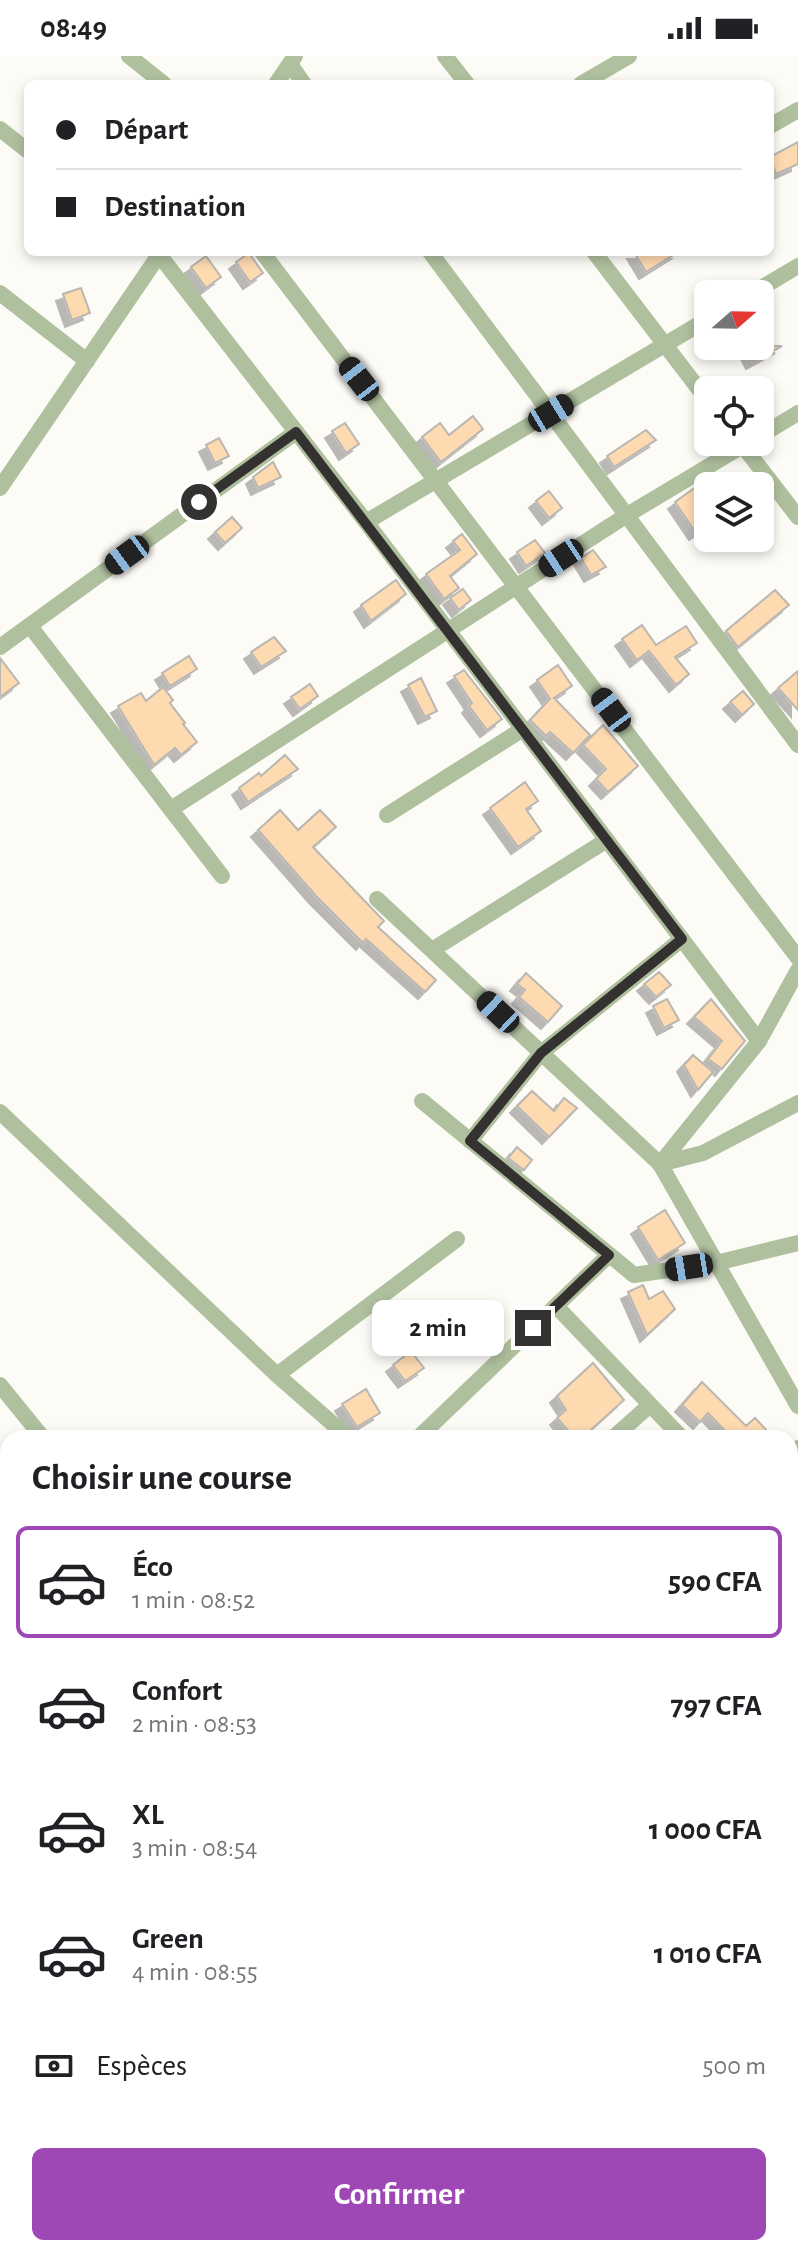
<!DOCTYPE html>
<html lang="fr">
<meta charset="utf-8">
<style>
:root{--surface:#fff;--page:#f6f6f6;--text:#202124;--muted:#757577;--line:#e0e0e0;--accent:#9e48b6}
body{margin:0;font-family:"Alegreya Sans",sans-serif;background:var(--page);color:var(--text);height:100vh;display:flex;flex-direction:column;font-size:30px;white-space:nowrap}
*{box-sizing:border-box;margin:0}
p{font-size:26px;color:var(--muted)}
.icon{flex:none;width:44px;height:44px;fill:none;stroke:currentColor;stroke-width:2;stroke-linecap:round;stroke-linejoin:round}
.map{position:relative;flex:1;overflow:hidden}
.details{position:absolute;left:0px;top:1374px;width:798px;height:826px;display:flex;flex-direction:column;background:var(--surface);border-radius:24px 24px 0 0;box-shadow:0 4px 12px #0003}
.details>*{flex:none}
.hud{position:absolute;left:24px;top:24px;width:750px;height:176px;border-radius:12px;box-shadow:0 4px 12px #0003;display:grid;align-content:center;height:176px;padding:0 32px;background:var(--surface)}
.needle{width:52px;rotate:70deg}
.fabs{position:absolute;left:694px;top:224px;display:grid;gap:16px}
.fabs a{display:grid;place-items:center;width:80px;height:80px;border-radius:12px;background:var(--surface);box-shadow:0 4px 12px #0003;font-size:40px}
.end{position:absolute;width:36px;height:36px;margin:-18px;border:10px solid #333230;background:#fff;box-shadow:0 0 0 4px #fff}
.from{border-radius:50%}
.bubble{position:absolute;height:56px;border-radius:12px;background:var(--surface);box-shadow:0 4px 12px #0003;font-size:26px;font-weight:600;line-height:56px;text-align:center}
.car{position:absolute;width:24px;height:48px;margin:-24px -12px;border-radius:10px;box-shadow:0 0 6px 2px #0007;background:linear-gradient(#222 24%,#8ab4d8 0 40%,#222 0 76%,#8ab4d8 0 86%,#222 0)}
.hud b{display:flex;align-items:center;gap:28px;height:76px;font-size:30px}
.hud b+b{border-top:2px solid var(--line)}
.hud i{width:20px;height:20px;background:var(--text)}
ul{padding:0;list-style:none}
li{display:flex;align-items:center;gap:24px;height:112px;margin:0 16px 12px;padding:0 16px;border:4px solid transparent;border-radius:12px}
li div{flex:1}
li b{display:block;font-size:30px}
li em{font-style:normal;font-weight:600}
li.selected{border-color:var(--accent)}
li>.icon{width:72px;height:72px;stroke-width:1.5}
h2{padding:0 32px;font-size:36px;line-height:96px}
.pay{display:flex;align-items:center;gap:20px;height:88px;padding:0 32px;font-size:30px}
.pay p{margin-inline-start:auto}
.button{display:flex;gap:16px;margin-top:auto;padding:16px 32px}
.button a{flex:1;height:92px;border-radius:12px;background:var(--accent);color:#fff;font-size:32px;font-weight:600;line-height:92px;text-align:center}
.status{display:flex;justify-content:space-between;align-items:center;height:56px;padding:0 40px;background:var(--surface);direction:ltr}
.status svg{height:22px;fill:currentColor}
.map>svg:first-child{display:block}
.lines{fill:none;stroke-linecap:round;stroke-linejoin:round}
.stream{stroke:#87dfad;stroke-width:5}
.building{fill:#fddab0;stroke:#bab6b2;stroke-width:2;filter:url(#shadow)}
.minor{stroke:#afc09e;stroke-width:16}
.route{stroke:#333230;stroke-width:10}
</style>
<div class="status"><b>08:49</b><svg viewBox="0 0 49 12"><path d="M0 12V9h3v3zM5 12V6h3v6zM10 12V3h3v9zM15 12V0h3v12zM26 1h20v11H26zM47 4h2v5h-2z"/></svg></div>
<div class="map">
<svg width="798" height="2199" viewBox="0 0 798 2199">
<defs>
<filter id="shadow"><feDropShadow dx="-7" dy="7" stdDeviation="0" flood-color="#0004"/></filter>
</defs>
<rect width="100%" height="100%" fill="#fcfbf6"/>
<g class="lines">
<path class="stream" d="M0,1810L8,1815"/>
</g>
<g class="building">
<path d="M798,86V108L776,118L770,101Z"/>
<path d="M634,196H678L646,216Z"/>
<path d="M249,197L263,217L250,226L236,206Z"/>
<path d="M206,200L221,221L206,232L191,211Z"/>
<path d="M81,232L90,257L72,264L63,238Z"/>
<path d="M745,290H782L753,306Z"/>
<path d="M473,360L483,373L441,406L422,381L440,367L449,379Z"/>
<path d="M345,367L359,388L346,397L332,375Z"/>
<path d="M646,374L656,384L614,411L607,400Z"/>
<path d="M219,382L229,400L215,407L206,389Z"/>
<path d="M273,406L281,421L258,432L253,421Z"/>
<path d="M697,430L708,442V469L696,477L675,446Z"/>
<path d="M549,435L562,452L549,462L536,445Z"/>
<path d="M232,461L242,472L225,487L215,476Z"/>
<path d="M462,478L477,498L450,520L459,532L444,543L426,518L460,494L453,485Z"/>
<path d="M535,484L545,497L526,510L517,496Z"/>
<path d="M593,494L606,511L591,519L581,502Z"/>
<path d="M396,524L406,538L371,565L361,549Z"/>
<path d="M463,533L471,544L459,554L450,542Z"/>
<path d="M775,534L789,549L738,591L726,575Z"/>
<path d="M642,569L656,589L686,570L697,587L675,601L689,618L676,629L649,595L637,604L622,583Z"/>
<path d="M274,581L286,595L261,611L251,596Z"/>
<path d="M189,600L197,613L170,630L162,617Z"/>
<path d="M0,602L19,627L0,641Z"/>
<path d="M558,609L572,630L554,642L590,679L573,697L550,676L546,680L530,664L550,643L537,624Z"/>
<path d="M464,614L502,663L487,674L469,650L472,647L454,620Z"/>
<path d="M798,615V654L778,632Z"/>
<path d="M421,622L437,655L425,661L408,629Z"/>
<path d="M310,628L318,640L300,653L291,641Z"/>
<path d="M163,631L173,644L170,647L185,667L183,668L197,686L181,699L175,692L154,709L118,650L141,637L146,645Z"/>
<path d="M743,635L754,648L742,659L730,646Z"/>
<path d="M603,669L638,710L608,736L596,723L606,713L583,689Z"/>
<path d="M285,699L298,713L248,746L239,732L259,717L261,720Z"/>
<path d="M525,726L538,745L526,753L541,775L518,791L490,752Z"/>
<path d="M280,754L298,774L320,754L336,771L313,791L384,865L378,871L436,924L425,936L366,883L363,887L316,840L258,774Z"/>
<path d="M659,916L671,929L656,941L644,928Z"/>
<path d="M526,917L562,950L548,966L519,941L525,934L517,928Z"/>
<path d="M667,943L679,964L664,972L653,950Z"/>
<path d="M711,943L745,985L722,1013L708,1003L722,985L694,961Z"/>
<path d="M693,999L713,1016L698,1034L684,1009Z"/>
<path d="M532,1035L554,1055L564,1042L577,1052L549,1081L517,1050Z"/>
<path d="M517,1091L532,1104L524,1114L508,1102Z"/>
<path d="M665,1154L685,1187L658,1204L638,1171Z"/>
<path d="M643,1229L649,1243L663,1235L675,1253L647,1279L628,1236Z"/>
<path d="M411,1295L424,1312L405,1325L393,1309Z"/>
<path d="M593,1307L624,1344L582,1382H575L557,1362L566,1354L557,1340Z"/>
<path d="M702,1326L746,1370L755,1362L774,1382H732L708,1357L700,1366L682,1349Z"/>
<path d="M366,1333L380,1357L357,1371L342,1348Z"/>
</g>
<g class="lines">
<g class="minor">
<path d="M129,0L164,28"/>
<path d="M445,0L467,28"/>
<path d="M290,8L304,28"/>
<path d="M276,28L295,0"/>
<path d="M581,28L629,0"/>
<path d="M770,70L798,54"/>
<path d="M0,73L28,95"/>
<path d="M157,196L366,466L759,985"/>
<path d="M262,196L798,902"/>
<path d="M430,196L798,689"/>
<path d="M594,196L708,345"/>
<path d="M0,237L87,305"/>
<path d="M751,238L798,210"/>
<path d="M760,380L798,357"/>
<path d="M740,386L798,461"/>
<path d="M0,432L161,196"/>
<path d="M366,466L708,263"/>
<path d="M30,570L222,820"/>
<path d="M0,591L296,376"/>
<path d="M171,753L627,459L749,386"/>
<path d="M387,759L523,673"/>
<path d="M377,843L660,1108L798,1350"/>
<path d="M432,894L607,784"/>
<path d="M422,1045L634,1219L716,1207L798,1187"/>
<path d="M0,1056L277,1319L349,1382"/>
<path d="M470,1085L541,997L682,883"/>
<path d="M660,1108L759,985L798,914"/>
<path d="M660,1108L703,1097L798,1047"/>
<path d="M556,1250L682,1382"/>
<path d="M277,1319L457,1183"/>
<path d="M0,1329L43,1382"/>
<path d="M418,1382L609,1199"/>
<path d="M613,1382L650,1349"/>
<path d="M790,1400L798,1392"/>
<path d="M0,1535L8,1545"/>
<path d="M790,1565L798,1579"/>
<path d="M790,1685L798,1690"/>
<path d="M0,1748L8,1758"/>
<path d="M790,2141L798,2142"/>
<path d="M576,2192L578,2199"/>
<path d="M729,2192L731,2199"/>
<path d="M355,2199L408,2192"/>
</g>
</g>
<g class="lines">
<path class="route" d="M199,446L296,376L682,883L541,997L470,1085L609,1199L533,1272"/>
</g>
</svg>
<div class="fabs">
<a><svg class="needle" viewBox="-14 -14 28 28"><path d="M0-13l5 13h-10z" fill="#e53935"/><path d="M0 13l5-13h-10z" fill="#757577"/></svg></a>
<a><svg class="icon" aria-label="locate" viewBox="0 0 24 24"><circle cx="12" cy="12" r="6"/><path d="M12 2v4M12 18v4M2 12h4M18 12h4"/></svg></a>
<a><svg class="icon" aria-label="layers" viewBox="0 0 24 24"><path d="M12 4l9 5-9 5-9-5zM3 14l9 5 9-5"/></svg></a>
</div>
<i class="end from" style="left:199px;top:446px"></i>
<i class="end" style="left:533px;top:1272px"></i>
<div class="bubble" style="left:372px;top:1244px;width:132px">2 min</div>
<i class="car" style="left:359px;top:323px;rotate:322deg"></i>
<i class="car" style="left:551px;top:357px;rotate:59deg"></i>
<i class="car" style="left:127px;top:499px;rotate:234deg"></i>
<i class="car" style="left:561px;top:502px;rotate:237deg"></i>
<i class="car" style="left:611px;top:654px;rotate:323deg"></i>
<i class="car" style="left:498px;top:956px;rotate:313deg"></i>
<i class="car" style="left:689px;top:1211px;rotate:261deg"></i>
<div class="hud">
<b><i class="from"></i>Départ</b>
<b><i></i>Destination</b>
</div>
<section class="details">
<h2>Choisir une course</h2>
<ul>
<li class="selected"><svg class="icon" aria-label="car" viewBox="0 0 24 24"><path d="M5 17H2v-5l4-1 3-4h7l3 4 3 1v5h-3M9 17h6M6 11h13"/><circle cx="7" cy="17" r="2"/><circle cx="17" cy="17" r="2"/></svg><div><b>Éco</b><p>1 min · 08:52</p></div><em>590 CFA</em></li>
<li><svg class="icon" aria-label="car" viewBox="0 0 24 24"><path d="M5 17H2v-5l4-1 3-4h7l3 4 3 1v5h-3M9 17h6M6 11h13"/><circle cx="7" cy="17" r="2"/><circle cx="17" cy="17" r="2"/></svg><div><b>Confort</b><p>2 min · 08:53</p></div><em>797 CFA</em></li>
<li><svg class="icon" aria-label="car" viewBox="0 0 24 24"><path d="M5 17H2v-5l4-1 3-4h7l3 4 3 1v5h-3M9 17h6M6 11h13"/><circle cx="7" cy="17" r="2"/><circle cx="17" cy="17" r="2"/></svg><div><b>XL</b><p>3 min · 08:54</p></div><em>1 000 CFA</em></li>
<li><svg class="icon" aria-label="car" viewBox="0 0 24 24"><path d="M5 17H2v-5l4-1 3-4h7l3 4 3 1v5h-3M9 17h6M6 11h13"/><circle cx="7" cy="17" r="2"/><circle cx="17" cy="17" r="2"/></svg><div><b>Green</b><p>4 min · 08:55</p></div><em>1 010 CFA</em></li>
</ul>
<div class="pay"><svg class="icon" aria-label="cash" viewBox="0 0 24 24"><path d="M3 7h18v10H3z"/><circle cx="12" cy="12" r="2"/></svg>Espèces<p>500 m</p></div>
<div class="button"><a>Confirmer</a></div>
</section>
</div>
